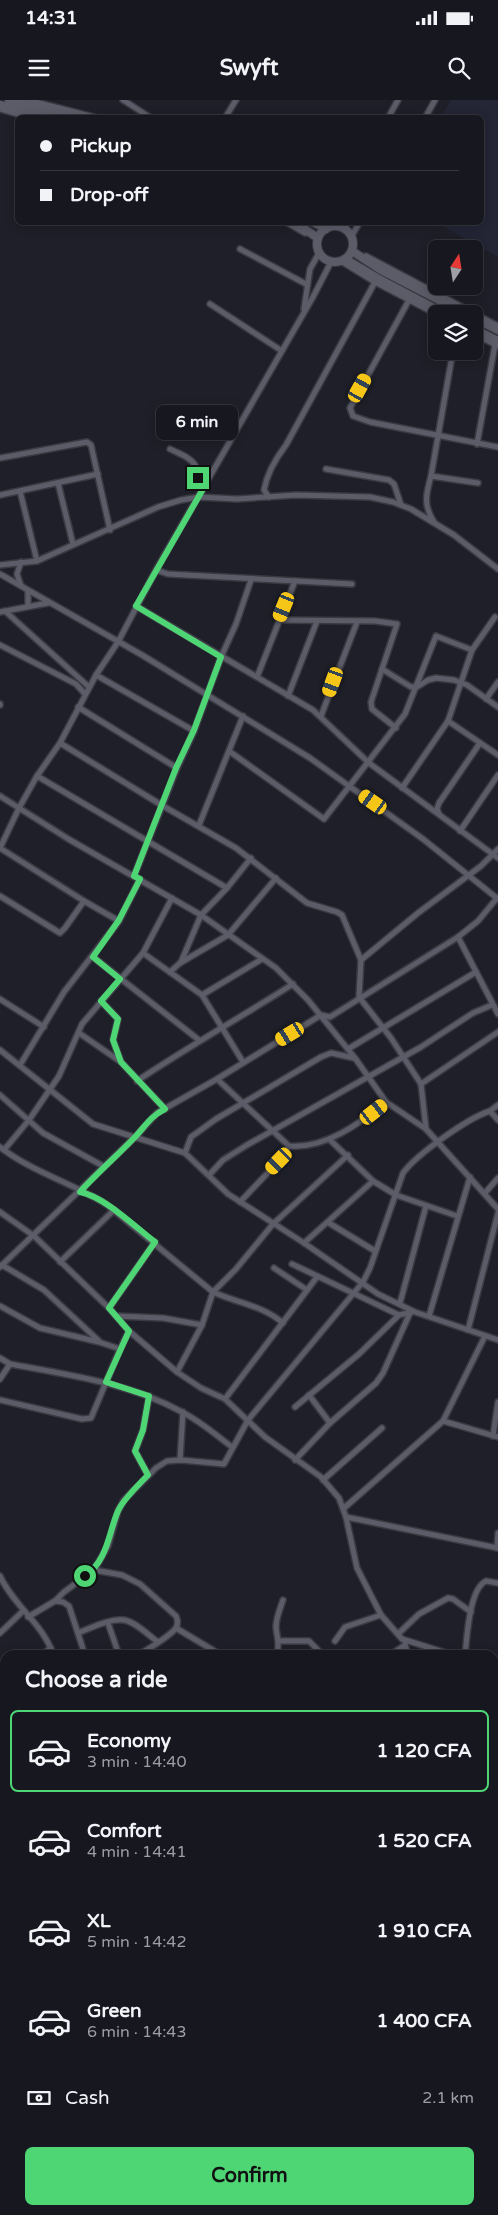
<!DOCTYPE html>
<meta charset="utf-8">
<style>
:root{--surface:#17171f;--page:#24242c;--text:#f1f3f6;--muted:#9e9fa4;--line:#36363d;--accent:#4ed675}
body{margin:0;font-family:"Varela Round",sans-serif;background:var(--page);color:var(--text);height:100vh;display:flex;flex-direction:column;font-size:19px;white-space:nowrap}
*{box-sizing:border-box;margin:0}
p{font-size:16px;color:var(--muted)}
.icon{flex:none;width:28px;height:28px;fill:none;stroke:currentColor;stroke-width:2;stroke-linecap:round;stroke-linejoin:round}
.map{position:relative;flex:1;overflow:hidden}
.panel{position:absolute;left:0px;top:1550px;width:499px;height:565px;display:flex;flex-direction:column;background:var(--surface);border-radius:15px 15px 0 0;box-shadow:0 2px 12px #0003,0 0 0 1px var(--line)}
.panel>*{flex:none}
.top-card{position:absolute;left:15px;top:15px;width:469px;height:110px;border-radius:8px;box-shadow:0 2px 12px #0003,0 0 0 1px var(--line);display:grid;align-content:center;height:110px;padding:0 25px;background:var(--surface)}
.needle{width:32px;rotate:12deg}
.tools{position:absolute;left:428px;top:140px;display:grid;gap:10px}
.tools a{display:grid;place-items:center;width:55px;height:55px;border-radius:8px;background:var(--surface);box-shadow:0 2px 12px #0003,0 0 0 1px var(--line);font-size:25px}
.end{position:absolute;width:22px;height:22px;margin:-11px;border:6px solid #4ed675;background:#111;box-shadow:0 0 0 2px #111}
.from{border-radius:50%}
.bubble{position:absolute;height:35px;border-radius:8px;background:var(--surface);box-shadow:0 2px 12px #0003,0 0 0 1px var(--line);font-size:16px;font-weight:700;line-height:35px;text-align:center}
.car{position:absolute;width:15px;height:30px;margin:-15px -8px;border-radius:6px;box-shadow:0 0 4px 1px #0007;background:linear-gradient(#f5c518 24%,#345 0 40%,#f5c518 0 76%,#345 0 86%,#f5c518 0)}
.top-card b{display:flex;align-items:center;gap:18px;height:48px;font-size:19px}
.top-card b+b{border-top:1px solid var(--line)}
.top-card i{width:12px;height:12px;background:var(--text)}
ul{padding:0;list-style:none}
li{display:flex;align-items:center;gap:15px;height:82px;margin:0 10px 8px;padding:0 15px;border:2px solid transparent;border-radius:8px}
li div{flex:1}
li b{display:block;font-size:19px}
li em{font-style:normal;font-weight:700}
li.selected{border-color:var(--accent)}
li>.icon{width:45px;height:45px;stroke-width:1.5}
h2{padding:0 25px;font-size:22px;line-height:60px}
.pay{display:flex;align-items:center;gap:12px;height:55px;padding:0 25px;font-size:19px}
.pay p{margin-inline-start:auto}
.primary-button{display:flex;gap:10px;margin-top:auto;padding:10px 25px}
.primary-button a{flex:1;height:58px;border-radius:8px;background:var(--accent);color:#111;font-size:20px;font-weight:700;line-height:58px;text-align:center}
.status{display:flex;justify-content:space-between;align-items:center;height:35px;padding:0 25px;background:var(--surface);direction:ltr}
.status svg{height:14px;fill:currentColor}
header{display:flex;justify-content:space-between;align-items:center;height:65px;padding:0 25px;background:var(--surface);font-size:22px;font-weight:700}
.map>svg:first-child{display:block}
.built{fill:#242535}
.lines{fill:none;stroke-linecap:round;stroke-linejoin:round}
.minor-casing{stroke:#393a42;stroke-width:8}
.tertiary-casing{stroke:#393a42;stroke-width:9}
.secondary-casing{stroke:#393a42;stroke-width:10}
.minor{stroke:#5b5c68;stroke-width:5}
.tertiary{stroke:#5b5c68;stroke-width:6}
.secondary{stroke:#5b5c68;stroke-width:8}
.route{stroke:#4ed675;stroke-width:6}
</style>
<div class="status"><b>14:31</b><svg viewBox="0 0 49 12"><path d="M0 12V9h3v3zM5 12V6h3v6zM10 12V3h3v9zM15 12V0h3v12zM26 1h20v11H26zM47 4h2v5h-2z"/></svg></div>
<header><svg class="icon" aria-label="menu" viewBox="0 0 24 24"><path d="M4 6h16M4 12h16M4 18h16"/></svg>Swyft<svg class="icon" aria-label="search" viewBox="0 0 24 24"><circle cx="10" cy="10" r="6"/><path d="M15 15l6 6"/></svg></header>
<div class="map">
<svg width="498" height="2115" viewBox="0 0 498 2115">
<rect width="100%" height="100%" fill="#1f1f29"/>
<path class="built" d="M451,0H498V157L437,123L481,122V18L441,17Z"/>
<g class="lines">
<defs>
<g id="minor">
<path d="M28,0L98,18"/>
<path d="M123,0L151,18"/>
<path d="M0,9L32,18"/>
<path d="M225,18L236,0"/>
<path d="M388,18L398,0"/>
<path d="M425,18L435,0"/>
<path d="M286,122L305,133"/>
<path d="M335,127L336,122"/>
<path d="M351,137L360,122"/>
<path d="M240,149L306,184"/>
<path d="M366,156L498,226"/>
<path d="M341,161L375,182L436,214"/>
<path d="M409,200L350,308L353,316L370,322L498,347"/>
<path d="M210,204L282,251"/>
<path d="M304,209L310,169L319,153"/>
<path d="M474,234L498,246"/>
<path d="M477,344L495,245"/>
<path d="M170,349C180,354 193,358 197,369C199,377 198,382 203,389"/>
<path d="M0,358L87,342L91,345L110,430"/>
<path d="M326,369L389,380L394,384L401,405"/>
<path d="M431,376L453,251"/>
<path d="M58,383L73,444"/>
<path d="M20,391L37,461"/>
<path d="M0,395L98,374"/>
<path d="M269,397L264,390C267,374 276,358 286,345L375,182"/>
<path d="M434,422C423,405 426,394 431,376L478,383"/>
<path d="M0,465L37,461L158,407L181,400L199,397L237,399L296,395L370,397L393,402L411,409L454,435L498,469"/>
<path d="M156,470L168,474L352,484"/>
<path d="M0,474L142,555L310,658L423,739L498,799"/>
<path d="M21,486L17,474L21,462"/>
<path d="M28,506V491"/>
<path d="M136,506L313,610L369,663L498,758"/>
<path d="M5,511L89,587"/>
<path d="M0,512L48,503"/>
<path d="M279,520L375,521L397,524L371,602L372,609L396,628"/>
<path d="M0,545L76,584L85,594"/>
<path d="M382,569L411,587H417L428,580L436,578L454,580L467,585L498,607"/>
<path d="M96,575L194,631"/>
<path d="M257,577L295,481"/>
<path d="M288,596L317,521"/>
<path d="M486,599L498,582"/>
<path d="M0,604V605"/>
<path d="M78,607L177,668"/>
<path d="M321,616L357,522"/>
<path d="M448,621L498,655"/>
<path d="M60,643L163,706L236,748L307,803L337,812L342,815L361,860L359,897L391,938L421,984L426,1029"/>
<path d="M229,651L324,719L405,614L436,536L472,550"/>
<path d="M37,676L227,788"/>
<path d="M402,688L448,621L472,550L495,517"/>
<path d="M0,696L70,740L201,815L276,868L308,900L355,958L386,1002L426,1029L498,1109"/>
<path d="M439,714L437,709L439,703L480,643"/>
<path d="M199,725L243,616"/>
<path d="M460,731L498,675"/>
<path d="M134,776L177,668L194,631L221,557L236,524L251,480"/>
<path d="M0,796L60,833L65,828L84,801"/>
<path d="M119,821L84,801L0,748L19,708L37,676L60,643L96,575L118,542L156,470L313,197L331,162"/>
<path d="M458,837L498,914"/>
<path d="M143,853L202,895L243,962"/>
<path d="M93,857L199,940"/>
<path d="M361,860L418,813L481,766L498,749"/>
<path d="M181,862L201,815L227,788L251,758"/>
<path d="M170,872L180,863L228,835L276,778"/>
<path d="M202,895L262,859"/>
<path d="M0,899L44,927"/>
<path d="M101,901L118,919L113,940L121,962"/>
<path d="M79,933L121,962L165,1009"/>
<path d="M348,949L476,872"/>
<path d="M0,950L93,1024L185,1053L228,1094L304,1143L378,1194L415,1212L498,1240"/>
<path d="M20,965L64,892L119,821L140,779"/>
<path d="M217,979L289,1046C325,1049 359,1024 386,1002"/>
<path d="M137,981C188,947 241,917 293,884"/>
<path d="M421,984L498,932"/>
<path d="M0,995L43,1033L103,1066"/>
<path d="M490,1011L498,1005"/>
<path d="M329,1039L373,1081L396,1095L457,1116"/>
<path d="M0,1047C32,1072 72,1083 106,1104L213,1192C237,1203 262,1205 283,1223"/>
<path d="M4,1050L29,1020L59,976L82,924L143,853L172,798"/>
<path d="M185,1053L191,1037L216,1019L321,957L331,953L354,958"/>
<path d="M209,1075L223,1060L247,1045L421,947L473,913L492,905"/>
<path d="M485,1093L498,1078"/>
<path d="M240,1102L279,1061L289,1046"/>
<path d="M0,1112L34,1136L109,1208L129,1231L177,1272L201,1288L225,1299L265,1337L321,1377L339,1398L346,1417L357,1468L381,1515L402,1539L453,1555"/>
<path d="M329,1123L375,1151"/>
<path d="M304,1143L373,1081"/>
<path d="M60,1162L114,1110"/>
<path d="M292,1164L399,1215L412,1212"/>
<path d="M2,1165L44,1190L99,1241"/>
<path d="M0,1167L136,1036L157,1013L217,979L321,915L330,917L458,837L478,821L497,798"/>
<path d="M274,1168L307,1190"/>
<path d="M400,1203L426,1106"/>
<path d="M0,1206L40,1228L99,1242L120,1249L129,1231"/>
<path d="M109,1208L155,1142"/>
<path d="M116,1216L163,1218L202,1225"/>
<path d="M429,1216L470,1077"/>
<path d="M468,1230L498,1113"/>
<path d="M0,1258L10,1264C69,1275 129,1283 182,1312C200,1321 216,1335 232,1347"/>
<path d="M177,1272L202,1225L213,1192L236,1169L273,1124L348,1055"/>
<path d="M0,1279L10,1264"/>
<path d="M309,1295L330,1323"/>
<path d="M225,1299L317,1177"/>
<path d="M0,1300L82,1319L91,1318L120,1249"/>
<path d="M295,1307L359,1254L399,1215"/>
<path d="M443,1321L498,1337"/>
<path d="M493,1336L498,1302"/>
<path d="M180,1360L183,1312"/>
<path d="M295,1360L330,1323L376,1283L383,1273L410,1213"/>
<path d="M148,1375L135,1351L143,1330L149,1296"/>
<path d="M323,1380L382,1328"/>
<path d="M343,1409L443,1321L485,1236"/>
<path d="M346,1417L498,1448"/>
<path d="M497,1448L498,1433"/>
<path d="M94,1470L122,1475L140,1484L176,1516C178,1520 178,1524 176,1528C170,1536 147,1550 138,1555"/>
<path d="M0,1476C13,1505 45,1526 53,1555"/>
<path d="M55,1501L63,1502L69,1506L85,1555"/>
<path d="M28,1517L55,1501L64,1492L94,1470L108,1446L118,1411L124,1400L156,1368L167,1361L181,1360L224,1364L248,1320L363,1182L370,1168L403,1073C417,1054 468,1018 490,1011L498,1020"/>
<path d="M108,1523L119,1555"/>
<path d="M176,1528L221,1555"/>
<path d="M0,1533L23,1511"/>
<path d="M78,1533C91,1528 110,1518 124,1520C136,1522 148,1535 158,1542"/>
<path d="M398,1534L419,1514L448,1498L453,1499L471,1512"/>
<path d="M280,1541H309L323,1555"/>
<path d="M335,1541L345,1527L381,1515"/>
<path d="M405,1544L408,1555"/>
<path d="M41,1555L51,1548"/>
<path d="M277,1555C280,1540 277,1540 276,1527C276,1518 280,1509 283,1500"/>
<path d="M390,1555L405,1545"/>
<path d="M465,1555C467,1538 469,1489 486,1481L498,1483"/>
<path d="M494,1565L498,1566"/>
<path d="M5,1591L2,1597L5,1604"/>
<path d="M494,1607L498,1608"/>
<path d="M0,1629L5,1622"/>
<path d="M494,1645L498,1646"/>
<path d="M0,1656L5,1661"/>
<path d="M0,1741L5,1726"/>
<path d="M494,1785L498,1786"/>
<path d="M0,1823L5,1828"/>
<path d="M494,1841L498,1842"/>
<path d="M0,1888L5,1891"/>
<path d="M0,1923L5,1916"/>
<path d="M494,2002L498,2003"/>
<path d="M0,2036L5,2040"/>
<path d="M0,2054L5,2048"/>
<path d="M168,2110L186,2115"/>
<path d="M283,2110L289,2115"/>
<path d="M6,2115L8,2110"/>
<path d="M49,2115L51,2110"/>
<path d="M217,2115V2110"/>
<path d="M397,2115L398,2110"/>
</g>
<g id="tertiary">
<path d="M494,1717L498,1690"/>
<path d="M363,2110L369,2115"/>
<path d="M434,2115V2110"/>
</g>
<g id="secondary">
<path d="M9,0L78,18"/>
<path d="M0,5L51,18"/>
<path d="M294,122L318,138"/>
<path d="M313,122L326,129"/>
<circle cx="335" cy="144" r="18"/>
<path d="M352,151L381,170L466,214"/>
<path d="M345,159L377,178L445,214"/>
<path d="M474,218L498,230"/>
<path d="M474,229L498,241"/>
</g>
</defs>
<use href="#minor" class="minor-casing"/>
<use href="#tertiary" class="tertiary-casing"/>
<use href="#secondary" class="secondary-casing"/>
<use href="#minor" class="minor"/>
<use href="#tertiary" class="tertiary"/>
<use href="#secondary" class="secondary"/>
</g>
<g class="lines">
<path class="route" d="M85,1476C108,1460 108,1434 118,1411C122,1401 140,1383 148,1375L135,1351L143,1330L149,1296L106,1282L129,1231L109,1208L155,1142C134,1126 105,1097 80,1092C98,1072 118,1055 136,1036C146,1025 151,1016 165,1009L121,962L113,940L118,919L101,901L120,879L93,857L119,820L140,779L134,776L176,668L194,630L221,557L136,506L203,389L198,382V378"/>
</g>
</svg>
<div class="tools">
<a><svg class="needle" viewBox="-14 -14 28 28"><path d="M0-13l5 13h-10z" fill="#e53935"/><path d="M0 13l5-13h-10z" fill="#9e9fa4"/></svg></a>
<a><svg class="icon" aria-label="layers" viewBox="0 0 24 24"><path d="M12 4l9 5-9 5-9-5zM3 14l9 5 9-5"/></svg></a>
</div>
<i class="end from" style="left:85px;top:1476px"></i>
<i class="end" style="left:198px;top:378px"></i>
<div class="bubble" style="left:156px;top:305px;width:82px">6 min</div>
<i class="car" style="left:360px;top:288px;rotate:29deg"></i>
<i class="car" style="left:284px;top:507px;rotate:202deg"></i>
<i class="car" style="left:333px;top:582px;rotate:200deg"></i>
<i class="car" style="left:373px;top:702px;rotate:305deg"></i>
<i class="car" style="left:290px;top:934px;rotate:239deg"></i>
<i class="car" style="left:374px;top:1012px;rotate:52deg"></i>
<i class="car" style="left:279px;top:1061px;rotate:224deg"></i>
<div class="top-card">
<b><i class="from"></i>Pickup</b>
<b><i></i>Drop-off</b>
</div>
<section class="panel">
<h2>Choose a ride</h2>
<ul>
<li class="selected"><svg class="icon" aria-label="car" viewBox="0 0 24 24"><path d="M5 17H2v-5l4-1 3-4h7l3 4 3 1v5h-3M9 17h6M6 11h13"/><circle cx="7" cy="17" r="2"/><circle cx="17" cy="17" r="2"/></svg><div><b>Economy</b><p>3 min · 14:40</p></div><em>1 120 CFA</em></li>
<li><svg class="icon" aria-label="car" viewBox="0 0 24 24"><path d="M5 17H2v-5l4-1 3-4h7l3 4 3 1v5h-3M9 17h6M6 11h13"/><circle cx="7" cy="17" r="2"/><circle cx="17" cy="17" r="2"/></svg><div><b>Comfort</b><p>4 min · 14:41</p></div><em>1 520 CFA</em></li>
<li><svg class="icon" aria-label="car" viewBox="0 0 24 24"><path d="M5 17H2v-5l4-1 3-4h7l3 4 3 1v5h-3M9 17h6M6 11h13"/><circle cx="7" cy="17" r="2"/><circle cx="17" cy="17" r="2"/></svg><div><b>XL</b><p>5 min · 14:42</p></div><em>1 910 CFA</em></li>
<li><svg class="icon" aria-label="car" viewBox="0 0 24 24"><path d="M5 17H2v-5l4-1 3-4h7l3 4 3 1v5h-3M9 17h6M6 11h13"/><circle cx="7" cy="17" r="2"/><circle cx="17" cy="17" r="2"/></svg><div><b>Green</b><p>6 min · 14:43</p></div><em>1 400 CFA</em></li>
</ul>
<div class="pay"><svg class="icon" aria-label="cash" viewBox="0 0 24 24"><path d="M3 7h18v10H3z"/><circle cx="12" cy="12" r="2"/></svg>Cash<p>2.1 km</p></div>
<div class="primary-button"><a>Confirm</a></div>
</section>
</div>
